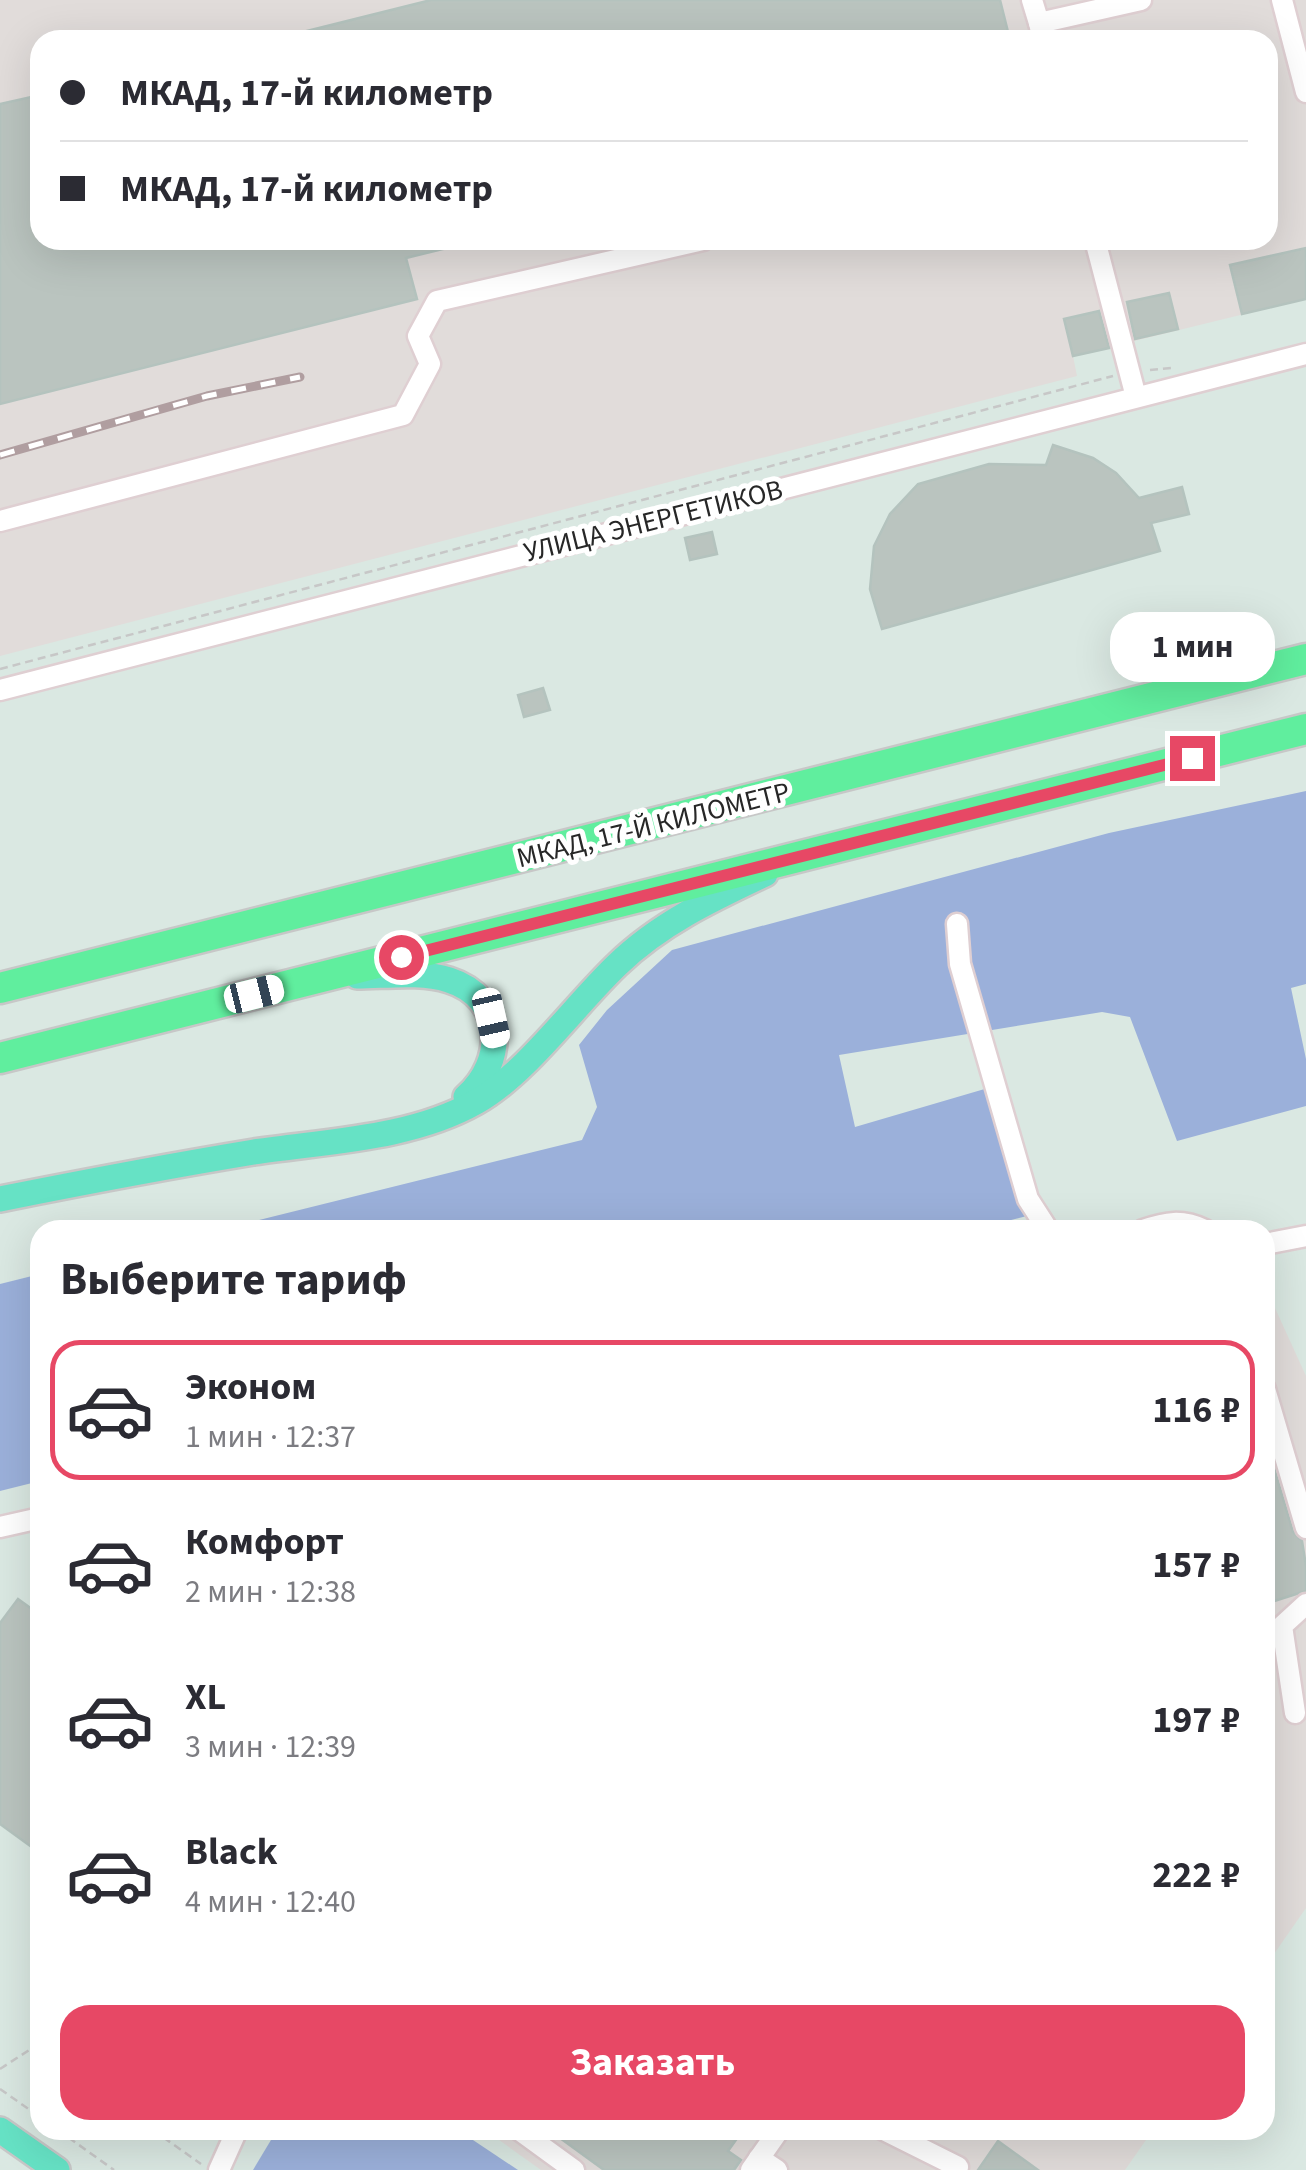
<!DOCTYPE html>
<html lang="ru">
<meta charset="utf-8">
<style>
:root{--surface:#fff;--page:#f7f7f7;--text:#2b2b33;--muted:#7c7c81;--line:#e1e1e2;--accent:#e74865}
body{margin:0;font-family:"Source Sans 3",sans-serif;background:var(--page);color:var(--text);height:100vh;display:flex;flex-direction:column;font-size:38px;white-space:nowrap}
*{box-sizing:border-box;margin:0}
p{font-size:32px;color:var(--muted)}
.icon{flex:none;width:55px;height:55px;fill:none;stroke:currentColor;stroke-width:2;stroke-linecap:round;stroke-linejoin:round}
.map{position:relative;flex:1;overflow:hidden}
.panel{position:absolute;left:30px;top:1220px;width:1245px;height:920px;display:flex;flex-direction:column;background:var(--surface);border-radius:30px;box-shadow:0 10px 40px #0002}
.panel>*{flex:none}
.banner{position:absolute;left:30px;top:30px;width:1248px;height:220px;border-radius:30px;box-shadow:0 10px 40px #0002;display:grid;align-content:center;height:220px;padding:0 30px;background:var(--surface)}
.end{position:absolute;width:45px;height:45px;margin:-22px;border:12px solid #e74865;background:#fff;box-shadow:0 0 0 5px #fff}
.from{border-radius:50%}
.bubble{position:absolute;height:70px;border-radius:30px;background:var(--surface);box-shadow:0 10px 40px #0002;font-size:32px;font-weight:700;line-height:70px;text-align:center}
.car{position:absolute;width:30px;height:60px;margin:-30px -15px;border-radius:12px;box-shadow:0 0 8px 2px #0007;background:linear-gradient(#fff 24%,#345 0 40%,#fff 0 76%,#345 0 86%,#fff 0)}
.banner b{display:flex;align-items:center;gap:35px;height:95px;font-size:38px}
.banner b+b{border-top:2px solid var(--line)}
.banner i{width:25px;height:25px;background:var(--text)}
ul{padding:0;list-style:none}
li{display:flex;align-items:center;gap:30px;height:140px;margin:0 20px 15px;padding:0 10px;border:5px solid transparent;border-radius:30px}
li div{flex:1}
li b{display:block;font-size:38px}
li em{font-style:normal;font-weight:700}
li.selected{border-color:var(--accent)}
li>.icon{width:90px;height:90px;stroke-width:1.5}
h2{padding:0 30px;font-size:45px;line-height:120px}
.primary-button{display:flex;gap:20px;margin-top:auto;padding:20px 30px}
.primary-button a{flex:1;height:115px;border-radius:30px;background:var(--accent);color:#fff;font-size:40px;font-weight:700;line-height:115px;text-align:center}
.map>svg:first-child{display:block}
.industrial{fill:#e1dcda;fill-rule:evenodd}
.green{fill:#9bb0da}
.building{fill:#bac4bf;stroke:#b4c3be;stroke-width:2.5}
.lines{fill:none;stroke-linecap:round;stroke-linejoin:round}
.minor-casing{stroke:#dfcfd2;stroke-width:25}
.major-casing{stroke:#c7c7c7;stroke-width:30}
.highway-casing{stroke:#c7c7c7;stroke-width:35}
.path{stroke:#c7c7c7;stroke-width:2.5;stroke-dasharray:8 5;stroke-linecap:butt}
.minor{stroke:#fff;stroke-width:20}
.major{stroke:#66e2c5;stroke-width:25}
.highway{stroke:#60ee9e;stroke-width:30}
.rail-casing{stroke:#b09ea0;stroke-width:9}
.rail{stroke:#fff;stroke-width:5;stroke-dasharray:15;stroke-linecap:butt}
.route{stroke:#e74865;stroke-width:12}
.labels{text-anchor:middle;stroke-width:10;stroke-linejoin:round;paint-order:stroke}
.street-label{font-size:28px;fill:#272727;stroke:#fff}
</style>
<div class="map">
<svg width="1306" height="2170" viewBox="0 0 1306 2170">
<rect width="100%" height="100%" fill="#dae8e2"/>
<g class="industrial">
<path d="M0,0H1306V299L1073,356L1077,376L0,656ZM40,40H1268V240H40Z"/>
<path d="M1265,1286L1306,1376V1908L1265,1967Z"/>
<path d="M485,2130H1153L1125,2170H541Z"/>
</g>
<g class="green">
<path d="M1306,791V984L1291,988L1306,1059V1106L1177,1141L1130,1017L1102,1012L839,1055L855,1127L988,1088L1027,1216L972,1230H219L582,1140L597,1107L579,1045L607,1010L672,950L1109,833Z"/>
<path d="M40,1274V1481L0,1491V1284Z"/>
<path d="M277,2130H458L518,2170H253Z"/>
</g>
<g class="building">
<path d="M431,0H1000L1010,40H292L291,35Z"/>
<path d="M40,95V240H458L459,245L406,258L417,299L0,404V104Z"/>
<path d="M1306,248V299L1242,314L1230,265Z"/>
<path d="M1169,293L1178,329L1135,339L1127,302Z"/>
<path d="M1099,311L1109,348L1073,356L1064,319Z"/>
<path d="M1053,445L1093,458L1116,473L1139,498L1182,487L1189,514L1151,523L1160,551L882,629L870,589L874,546L890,514L918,484L989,464L1046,465Z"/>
<path d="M712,532L717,554L690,560L685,538Z"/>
<path d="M543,688L550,710L524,717L518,695Z"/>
<path d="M1265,1438L1293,1532L1302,1541L1306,1566V1591L1265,1604Z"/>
<path d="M18,1599L40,1615V1853L0,1824V1623Z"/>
<path d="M549,2130H743L728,2151L741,2160L734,2170H604Z"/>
<path d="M998,2141L1038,2170H978Z"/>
</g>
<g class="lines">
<defs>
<g id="minor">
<path d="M1032,0L1039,23"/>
<path d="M1282,0L1306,92"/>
<path d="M1043,40L1039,23L1141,0"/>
<path d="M1095,240L1136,397"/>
<path d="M0,521L403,415L430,364L418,336L437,301L703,240"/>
<path d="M0,690L1306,354"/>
<path d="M957,924L960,964L1028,1199L1048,1230"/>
<path d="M1143,1230C1166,1222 1182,1219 1205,1230"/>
<path d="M1265,1244L1306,1236"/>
<path d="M1265,1389L1306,1528"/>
<path d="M0,1527L40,1518"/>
<path d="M1295,1713L1282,1626L1306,1604"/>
<path d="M519,2130L574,2170"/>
<path d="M884,2130L958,2167"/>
<path d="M759,2158L777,2170"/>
<path d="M219,2170L237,2130"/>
<path d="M751,2170L779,2130"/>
</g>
<g id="major">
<path d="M357,976C386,976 421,971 449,980C506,998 506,1062 466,1097"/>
<path d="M0,1199C85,1182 169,1166 254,1152C326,1141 411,1139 476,1102C526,1074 574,1006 617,965C659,924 712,899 765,874"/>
<path d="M0,2130L57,2170"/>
</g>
<g id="highway">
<path d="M0,988L1306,659"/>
<path d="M0,1058L1306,729"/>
</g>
</defs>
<use href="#minor" class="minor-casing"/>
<use href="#major" class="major-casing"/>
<use href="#highway" class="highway-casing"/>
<g class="path">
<path d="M1150,370L1172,368"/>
<path d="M0,669L1113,376"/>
<path d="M0,2069L40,2043"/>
<path d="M0,2089L40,2117"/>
<path d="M58,2130L114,2170"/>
<path d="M153,2130L201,2164"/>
</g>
<use href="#minor" class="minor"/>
<use href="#major" class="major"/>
<use href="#highway" class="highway"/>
<defs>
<path id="rail" d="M0,455L207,396L300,377"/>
</defs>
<use href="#rail" class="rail-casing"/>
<use href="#rail" class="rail"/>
</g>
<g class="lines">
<path class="route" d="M401,957L1192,758"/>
</g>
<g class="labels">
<g class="street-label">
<text transform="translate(653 520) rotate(-14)" y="10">УЛИЦА ЭНЕРГЕТИКОВ</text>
<text transform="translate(653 824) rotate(-14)" y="10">МКАД, 17-Й КИЛОМЕТР</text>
</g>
</g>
</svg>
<i class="end from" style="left:401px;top:957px"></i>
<i class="end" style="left:1192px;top:758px"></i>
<div class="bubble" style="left:1110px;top:612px;width:165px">1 мин</div>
<i class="car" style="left:254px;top:994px;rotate:76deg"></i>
<i class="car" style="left:491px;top:1018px;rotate:167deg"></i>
<div class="banner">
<b><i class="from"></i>МКАД, 17-й километр</b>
<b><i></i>МКАД, 17-й километр</b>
</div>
<section class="panel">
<h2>Выберите тариф</h2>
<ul>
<li class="selected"><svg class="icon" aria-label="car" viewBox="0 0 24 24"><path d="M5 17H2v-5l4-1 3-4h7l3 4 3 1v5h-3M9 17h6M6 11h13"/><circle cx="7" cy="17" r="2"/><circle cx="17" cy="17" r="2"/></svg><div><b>Эконом</b><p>1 мин · 12:37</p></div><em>116 ₽</em></li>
<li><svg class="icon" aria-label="car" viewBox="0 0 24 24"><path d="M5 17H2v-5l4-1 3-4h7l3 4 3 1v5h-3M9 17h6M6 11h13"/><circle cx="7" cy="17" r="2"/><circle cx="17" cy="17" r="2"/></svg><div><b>Комфорт</b><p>2 мин · 12:38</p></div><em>157 ₽</em></li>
<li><svg class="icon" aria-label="car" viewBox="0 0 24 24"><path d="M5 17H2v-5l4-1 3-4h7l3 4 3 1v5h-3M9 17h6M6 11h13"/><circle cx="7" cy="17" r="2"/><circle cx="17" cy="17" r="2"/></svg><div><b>XL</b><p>3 мин · 12:39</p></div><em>197 ₽</em></li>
<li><svg class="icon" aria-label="car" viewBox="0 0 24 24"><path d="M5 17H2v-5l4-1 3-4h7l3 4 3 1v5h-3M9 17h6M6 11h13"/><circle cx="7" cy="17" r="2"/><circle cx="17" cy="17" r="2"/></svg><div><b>Black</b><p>4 мин · 12:40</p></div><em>222 ₽</em></li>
</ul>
<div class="primary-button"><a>Заказать</a></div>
</section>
</div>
